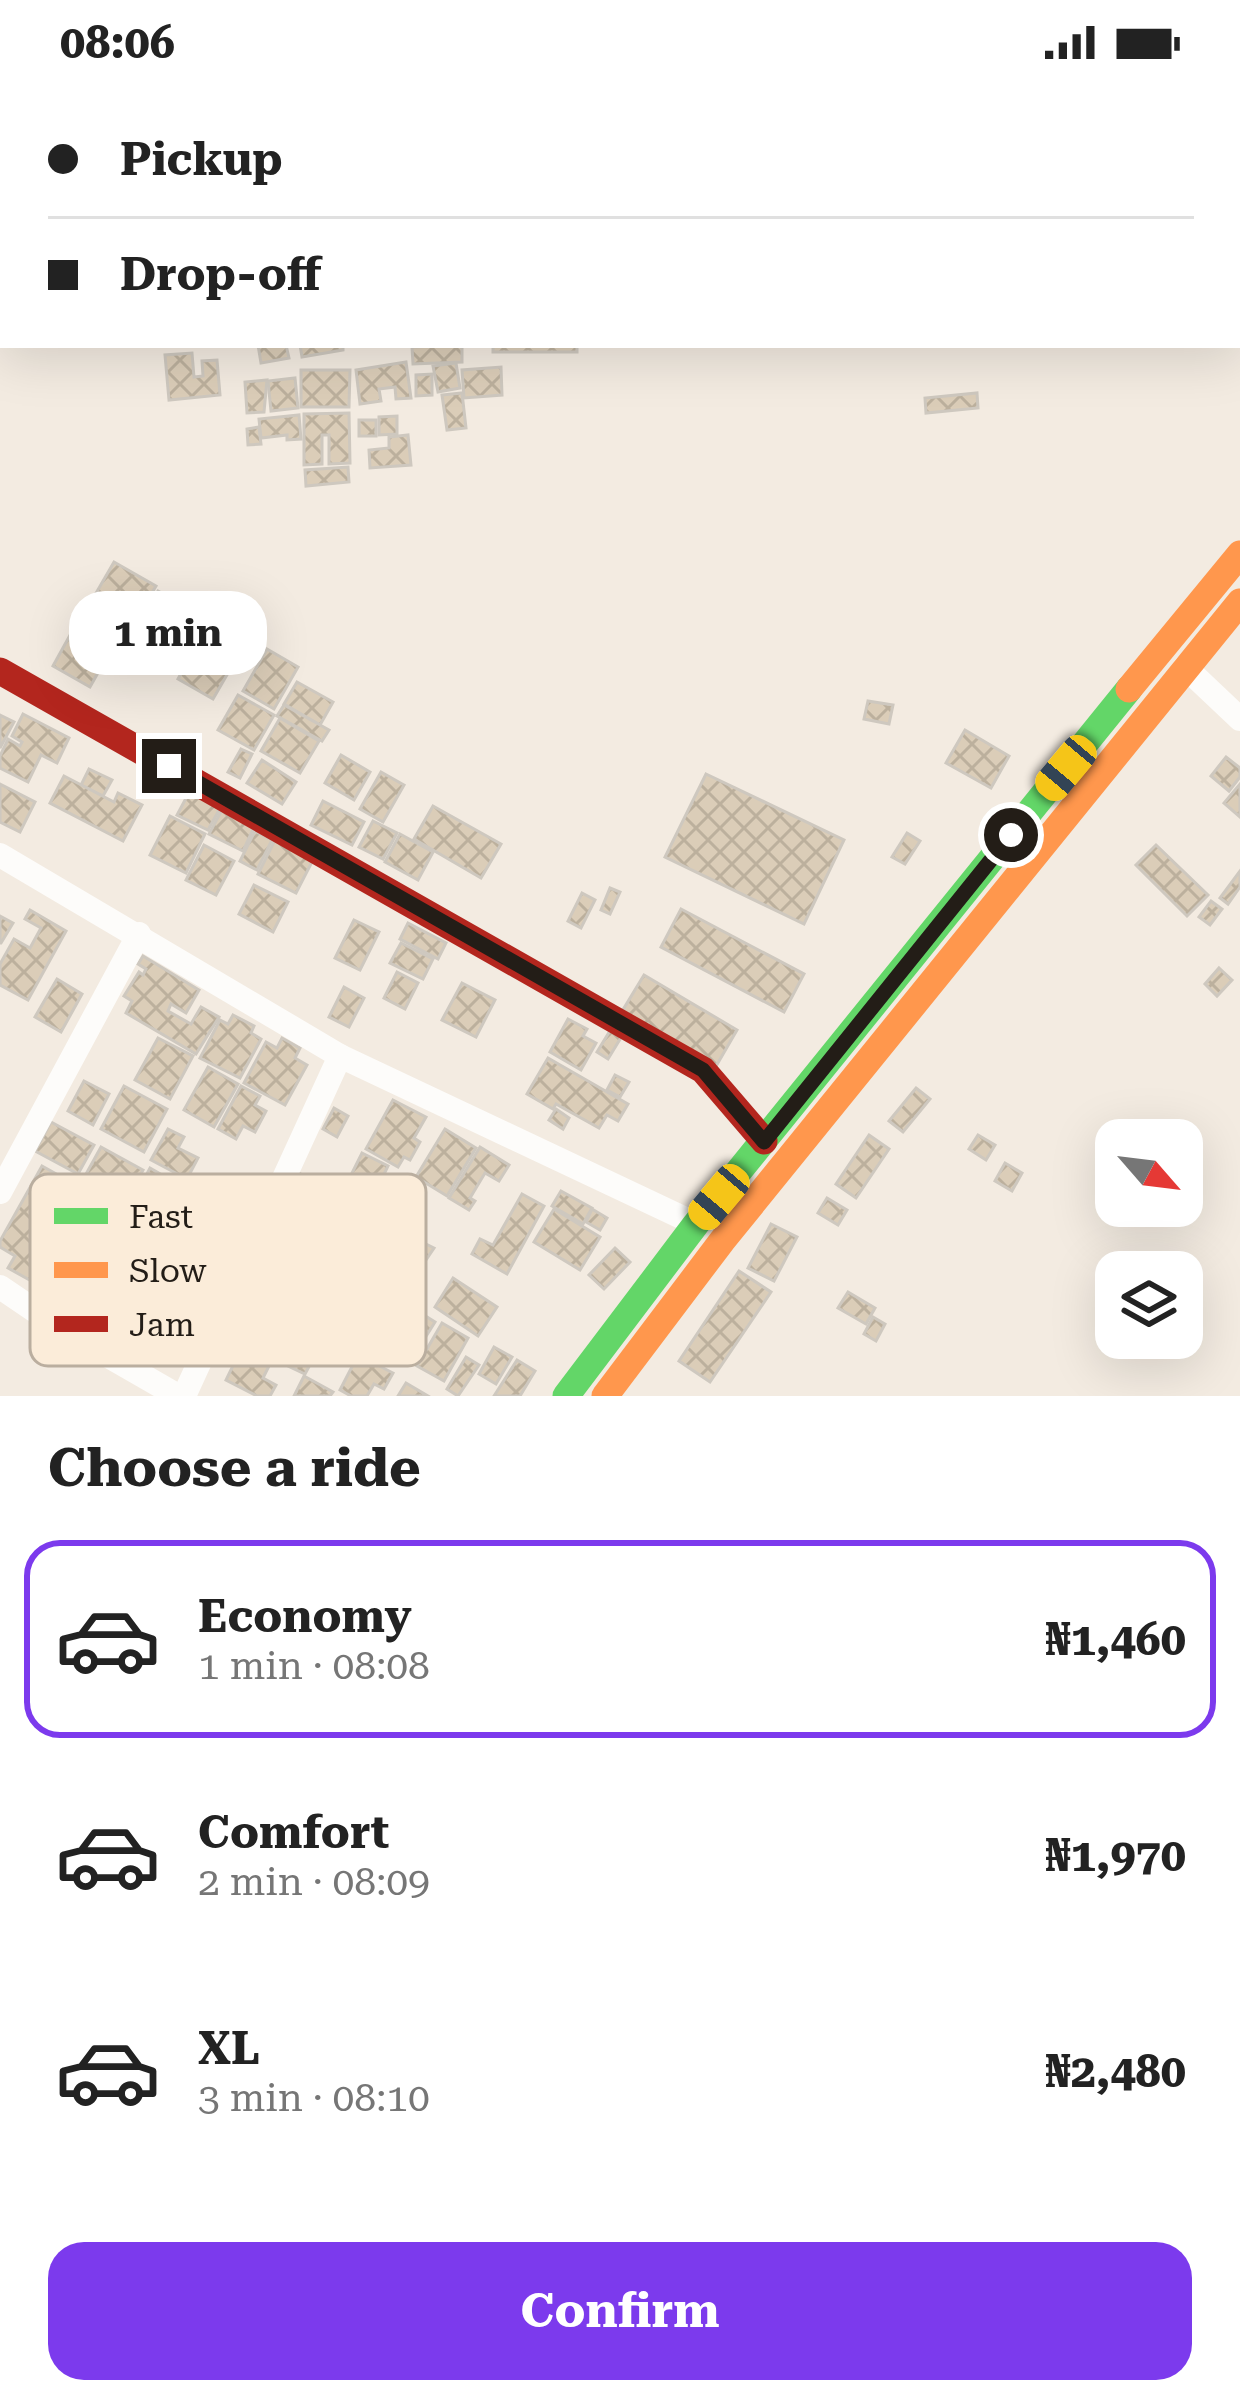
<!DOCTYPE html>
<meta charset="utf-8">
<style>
:root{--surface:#fff;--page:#f2f2f2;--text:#222;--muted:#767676;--line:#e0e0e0;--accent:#7c3aed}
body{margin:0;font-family:"Roboto Serif",serif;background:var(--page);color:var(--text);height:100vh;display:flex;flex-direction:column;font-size:45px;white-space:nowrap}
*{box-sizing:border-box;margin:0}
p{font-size:39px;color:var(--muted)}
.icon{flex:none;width:66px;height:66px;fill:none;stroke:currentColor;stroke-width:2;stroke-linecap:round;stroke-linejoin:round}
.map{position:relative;height:1312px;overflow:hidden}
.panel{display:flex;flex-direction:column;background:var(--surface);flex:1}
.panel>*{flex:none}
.hud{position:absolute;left:0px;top:0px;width:1242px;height:264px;box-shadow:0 12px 48px #0002;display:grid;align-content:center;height:264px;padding:0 48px;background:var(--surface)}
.needle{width:78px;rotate:118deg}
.fabs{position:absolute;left:1095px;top:1035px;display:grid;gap:24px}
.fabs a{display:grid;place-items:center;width:108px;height:108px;border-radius:24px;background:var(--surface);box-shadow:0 12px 48px #0002;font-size:60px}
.end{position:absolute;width:54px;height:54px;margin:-27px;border:15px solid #231d17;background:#fff;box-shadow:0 0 0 6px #fff}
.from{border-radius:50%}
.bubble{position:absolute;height:84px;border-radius:36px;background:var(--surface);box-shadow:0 12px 48px #0002;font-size:39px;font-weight:700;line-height:84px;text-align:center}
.car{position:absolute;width:36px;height:72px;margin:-36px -18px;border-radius:15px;box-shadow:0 0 9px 3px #0007;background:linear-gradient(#f5c518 24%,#345 0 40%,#f5c518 0 76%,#345 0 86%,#f5c518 0)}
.hud b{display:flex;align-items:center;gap:42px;height:114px;font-size:45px}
.hud b+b{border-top:3px solid var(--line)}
.hud i{width:30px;height:30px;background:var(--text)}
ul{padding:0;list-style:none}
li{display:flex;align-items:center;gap:36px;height:198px;margin:0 24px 18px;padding:0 24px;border:6px solid transparent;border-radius:36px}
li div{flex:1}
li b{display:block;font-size:45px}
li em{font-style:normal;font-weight:700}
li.active{border-color:var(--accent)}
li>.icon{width:108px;height:108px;stroke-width:1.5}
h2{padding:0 48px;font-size:54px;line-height:144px}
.cta{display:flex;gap:24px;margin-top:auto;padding:24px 48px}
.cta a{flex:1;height:138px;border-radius:36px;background:var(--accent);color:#fff;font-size:48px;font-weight:700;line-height:138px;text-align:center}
.status{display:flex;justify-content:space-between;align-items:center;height:84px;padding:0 60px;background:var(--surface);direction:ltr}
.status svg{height:33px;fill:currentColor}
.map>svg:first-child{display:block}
.building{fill:url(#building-cross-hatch);stroke:#cec8bf;stroke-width:3}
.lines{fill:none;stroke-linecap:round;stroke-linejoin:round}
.street{stroke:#fdfcfa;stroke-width:24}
.fast{stroke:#63d668;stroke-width:27}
.slow{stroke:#ff974d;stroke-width:27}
.jam{stroke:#b3261e;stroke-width:27}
.route{stroke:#231d17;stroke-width:15}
.key{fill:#fbecd9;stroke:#baae9f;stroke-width:3}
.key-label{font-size:33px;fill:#231d17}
</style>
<div class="status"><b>08:06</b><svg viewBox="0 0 49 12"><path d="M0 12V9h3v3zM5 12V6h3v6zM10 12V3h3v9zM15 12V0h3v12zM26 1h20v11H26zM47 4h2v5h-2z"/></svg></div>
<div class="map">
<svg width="1240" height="1312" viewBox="0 0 1240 1312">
<defs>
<pattern id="building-cross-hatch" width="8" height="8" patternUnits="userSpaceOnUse" patternTransform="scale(3)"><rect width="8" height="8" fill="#dbcdb8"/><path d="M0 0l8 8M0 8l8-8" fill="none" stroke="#bcb09d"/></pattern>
</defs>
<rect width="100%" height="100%" fill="#f3ebe1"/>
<g class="building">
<path d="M1038,0H1092L1095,3H1035Z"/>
<path d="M1099,0H1147L1150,3H1102Z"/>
<path d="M0,100H3L0,178Z"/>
<path d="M258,261H286L289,274L261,279Z"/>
<path d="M300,261H343V266L302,273Z"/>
<path d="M462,261V278L413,280L412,263Z"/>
<path d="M493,261H583V262H577V268H493Z"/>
<path d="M192,269L194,293L203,292L202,277L217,276L220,311L169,316L165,271Z"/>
<path d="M406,278L411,314L396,315L395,303L379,305L381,317L360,320L356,286Z"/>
<path d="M456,279L460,304L438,308L433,282Z"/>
<path d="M501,283L502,311L464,314L462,286Z"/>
<path d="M301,286H350L349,323H301Z"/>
<path d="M432,290V311L416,312V291Z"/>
<path d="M295,294L298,324L271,327L268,297Z"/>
<path d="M267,296L264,328L247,329L245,298Z"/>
<path d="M462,309L466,344L447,346L442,311Z"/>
<path d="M977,309L978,324L926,329L925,314Z"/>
<path d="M349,329L350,379L329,380V351H322V380L304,381V330Z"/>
<path d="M299,331L301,355L287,356V351L261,354L259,335Z"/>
<path d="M397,332V350L379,351V333Z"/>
<rect x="359" y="336" width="17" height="16"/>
<path d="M259,343L261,360L248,361L247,345Z"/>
<path d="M408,351L411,381L370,384L369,366L389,364V353Z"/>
<path d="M348,383L349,398L306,402L305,386Z"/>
<path d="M114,478L156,502L125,554L84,530Z"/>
<path d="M158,507L202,532L174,580L162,573L153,588L130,575L137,563L128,558Z"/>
<path d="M80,533L117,555L90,603L53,582Z"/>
<path d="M203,550L239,570L213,615L178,595Z"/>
<path d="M267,565L298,583L274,625L243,607Z"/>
<path d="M297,598L333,618L320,641L284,620Z"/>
<path d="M238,611L274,631L254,666L218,646Z"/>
<path d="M868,617L893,621L889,640L864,635Z"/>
<path d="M284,621L329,646L322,657L277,632Z"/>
<path d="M23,630L69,654L57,679L41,671L28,698L0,684V672L8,655L20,662L22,658L12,652Z"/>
<path d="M0,631L14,638L0,664Z"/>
<path d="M280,634L319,657L300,689L261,667Z"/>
<path d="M965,646L1009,672L991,704L946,679Z"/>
<path d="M241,665L252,670L240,694L228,688Z"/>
<path d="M341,671L370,688L354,716L325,699Z"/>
<path d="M1226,673L1240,684V693L1229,707L1211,692Z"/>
<path d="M262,676L296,698L282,720L247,699Z"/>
<path d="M89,685L112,696L103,712L81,701Z"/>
<path d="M381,688L404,701L383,738L360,725Z"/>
<path d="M706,690L844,756L804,840L665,773Z"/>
<path d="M64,692L114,718L118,709L142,721L123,757L50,719Z"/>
<path d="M0,700L35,718L20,748L0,738Z"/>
<path d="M1240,700V733L1224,719Z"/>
<path d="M192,703L223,719L208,746L177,731Z"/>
<path d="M323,717L364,738L352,761L311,741Z"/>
<path d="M224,722L256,739L243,767L209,750Z"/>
<path d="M433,722L501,760L481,794L414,755Z"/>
<path d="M170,732L205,750L186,789L150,771Z"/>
<path d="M373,737L397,749L383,775L359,763Z"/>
<path d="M255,747L272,756L257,786L240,777Z"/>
<path d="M907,749L920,757L905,780L892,773Z"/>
<path d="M400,750L433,768L418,796L385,778Z"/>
<path d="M275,756L313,776L296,809L258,790Z"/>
<path d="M204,761L234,777L216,811L186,796Z"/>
<path d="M1156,761L1208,811L1187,832L1136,781Z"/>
<path d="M1240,787V803L1228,820L1220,814Z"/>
<path d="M254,801L288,818L273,848L239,830Z"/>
<path d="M610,804L620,808L610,830L601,826Z"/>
<path d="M582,809L595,816L581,844L568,837Z"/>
<path d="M1211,817L1222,825L1210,841L1199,833Z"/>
<path d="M681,825L804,890L784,928L661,863Z"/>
<path d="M30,826L66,847L28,916L0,901V880L14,855L30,864L41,844L25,835Z"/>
<path d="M0,832L13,839L1,859H0Z"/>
<path d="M354,836L379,848L360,886L335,874Z"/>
<path d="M408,839L446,859L438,875L400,855Z"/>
<path d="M401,859L433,875L423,895L390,879Z"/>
<path d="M143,872L199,906L186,929L171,920L168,927L191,940L201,923L219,933L196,970L126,929L132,917L124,912L139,888L143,891L146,885L138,880Z"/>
<path d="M1219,884L1232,896L1217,912L1205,900Z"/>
<path d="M397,888L418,899L405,925L384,914Z"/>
<path d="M644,891L737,946L715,984L621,929Z"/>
<path d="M57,895L82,910L61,948L35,933Z"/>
<path d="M462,899L495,916L476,953L442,936Z"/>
<path d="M344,903L364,914L349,943L329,933Z"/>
<path d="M233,931L254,942L251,949L261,955L240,994L200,974L220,936L228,940Z"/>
<path d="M568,935L587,945L583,952L596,959L581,986L550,968Z"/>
<path d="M611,945L622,952L608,975L597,968Z"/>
<path d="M158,954L193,972L170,1015L135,996Z"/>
<path d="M282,954L300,964L295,974L307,981L285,1021L244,999L266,958L277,964Z"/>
<path d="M548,974L628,1020L618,1037L607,1031L599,1044L556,1020L553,1025L527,1010Z"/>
<path d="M208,983L238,1000L214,1043L184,1026Z"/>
<path d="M615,991L629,998L620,1013L607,1006Z"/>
<path d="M84,997L109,1010L93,1041L68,1027Z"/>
<path d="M124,1002L167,1025L144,1068L101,1045Z"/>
<path d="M241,1002L260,1012L255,1021L266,1027L255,1048L243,1042L236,1055L218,1045Z"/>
<path d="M916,1004L930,1015L903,1048L889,1037Z"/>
<path d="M393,1016L426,1033L414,1054L420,1058L410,1076L404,1073L398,1083L366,1065Z"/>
<path d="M334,1024L348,1032L337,1053L323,1045Z"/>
<path d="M556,1025L569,1034L563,1045L549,1036Z"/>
<path d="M51,1038L94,1061L78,1090L35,1067Z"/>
<path d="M168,1045L184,1053L178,1064L198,1074L187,1095L151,1076Z"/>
<path d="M445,1045L476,1064L447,1112L416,1093Z"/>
<path d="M869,1051L889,1065L856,1114L836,1100Z"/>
<path d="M978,1051L995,1061L986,1076L969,1065Z"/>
<path d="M101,1063L143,1086L127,1115L85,1092Z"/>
<path d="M480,1063L509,1081L499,1097L485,1089L470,1114L475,1117L469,1126L449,1114Z"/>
<path d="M362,1069L388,1082L377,1105L388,1111L383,1122L345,1103Z"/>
<path d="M1005,1079L1022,1089L1012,1107L995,1097Z"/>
<path d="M42,1082L69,1097L49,1132L65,1141L83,1109L117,1128L98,1163L87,1156L64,1197L43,1185L35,1199L8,1184L15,1172L0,1163V1157Z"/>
<path d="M150,1084L171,1096L151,1134L130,1122Z"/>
<path d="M295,1087L320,1100L308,1122L283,1109Z"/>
<path d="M561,1107L592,1124L583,1140L552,1122Z"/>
<path d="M522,1110L544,1122L507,1190L472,1170L480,1155L493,1161Z"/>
<path d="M827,1114L847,1126L838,1141L818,1129Z"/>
<path d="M554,1125L600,1153L580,1186L534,1158Z"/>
<path d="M592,1125L607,1134L600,1146L586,1138Z"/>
<path d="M771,1140L797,1153L774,1197L748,1184Z"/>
<path d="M420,1157L434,1164L424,1179L412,1171Z"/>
<path d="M615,1164L630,1178L604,1205L589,1191Z"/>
<path d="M739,1187L771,1208L710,1298L679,1277Z"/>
<path d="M453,1194L497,1223L478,1252L435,1223Z"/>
<path d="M848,1208L875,1224L866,1240L838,1224Z"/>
<path d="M297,1220L321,1231L316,1241L334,1249L319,1280L312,1277L305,1290L271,1274L273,1269L254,1260L270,1228L289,1237Z"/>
<path d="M416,1226L435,1238L415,1270L396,1258Z"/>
<path d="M873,1233L885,1240L876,1257L864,1250Z"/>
<path d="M442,1239L468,1254L444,1297L417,1282Z"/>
<path d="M242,1263L271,1278L263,1294L276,1301L270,1312H257L226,1296Z"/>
<path d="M494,1263L512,1273L496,1300L479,1290Z"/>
<path d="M358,1271L393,1289L384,1305L374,1300L367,1312H351L340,1306Z"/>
<path d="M466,1273L479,1281L458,1312L447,1305Z"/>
<path d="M517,1276L535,1287L520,1312H494Z"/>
<path d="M304,1292L333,1308L330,1312H294Z"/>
<path d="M406,1299L428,1312H398Z"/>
</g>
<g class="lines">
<g class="street">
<path d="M1185,583L1240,635"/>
<path d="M0,771L340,972L696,1140"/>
<path d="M0,1108L139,850"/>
<path d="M0,1203L65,1247L178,1312"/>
<path d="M184,1312L340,972"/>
</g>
<path class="fast" d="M566,1312L696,1140L1129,605"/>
<g class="slow">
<path d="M1129,605L1240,470"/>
<path d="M605,1312L722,1157L1240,518"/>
</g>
<path class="jam" d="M0,587L703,986L764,1057"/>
</g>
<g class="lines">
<path class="route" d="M169,682L703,986L764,1058L1011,751"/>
</g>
<rect x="30" y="1090" width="396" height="192" rx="18" class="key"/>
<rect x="54" y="1124" width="54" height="16" fill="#63d668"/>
<rect x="54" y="1178" width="54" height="16" fill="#ff974d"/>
<rect x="54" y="1232" width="54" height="16" fill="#b3261e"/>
<g class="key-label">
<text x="129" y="1144">Fast</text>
<text x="129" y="1198">Slow</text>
<text x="129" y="1252">Jam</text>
</g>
</svg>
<div class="fabs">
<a><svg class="needle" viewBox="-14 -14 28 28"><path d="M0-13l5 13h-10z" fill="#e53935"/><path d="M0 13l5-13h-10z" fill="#767676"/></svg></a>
<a><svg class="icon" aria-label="layers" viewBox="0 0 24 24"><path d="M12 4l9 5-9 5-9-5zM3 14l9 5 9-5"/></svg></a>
</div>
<i class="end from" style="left:1011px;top:751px"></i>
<i class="end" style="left:169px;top:682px"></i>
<div class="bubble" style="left:69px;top:507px;width:198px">1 min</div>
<i class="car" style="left:1066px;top:684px;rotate:220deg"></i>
<i class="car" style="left:719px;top:1113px;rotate:220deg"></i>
<div class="hud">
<b><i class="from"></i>Pickup</b>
<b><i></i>Drop-off</b>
</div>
</div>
<section class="panel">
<h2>Choose a ride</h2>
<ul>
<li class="active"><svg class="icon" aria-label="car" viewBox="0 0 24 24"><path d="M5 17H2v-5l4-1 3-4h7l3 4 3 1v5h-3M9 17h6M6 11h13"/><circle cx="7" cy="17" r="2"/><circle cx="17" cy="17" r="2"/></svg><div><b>Economy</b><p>1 min · 08:08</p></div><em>₦1,460</em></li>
<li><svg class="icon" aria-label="car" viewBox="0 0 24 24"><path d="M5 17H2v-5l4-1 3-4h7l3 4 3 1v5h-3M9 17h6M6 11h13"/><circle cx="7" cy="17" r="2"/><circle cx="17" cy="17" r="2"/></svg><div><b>Comfort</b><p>2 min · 08:09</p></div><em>₦1,970</em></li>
<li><svg class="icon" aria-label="car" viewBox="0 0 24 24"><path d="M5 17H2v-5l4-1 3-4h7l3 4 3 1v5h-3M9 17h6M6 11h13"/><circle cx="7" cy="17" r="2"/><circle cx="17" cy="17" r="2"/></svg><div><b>XL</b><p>3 min · 08:10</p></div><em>₦2,480</em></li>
</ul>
<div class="cta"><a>Confirm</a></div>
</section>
